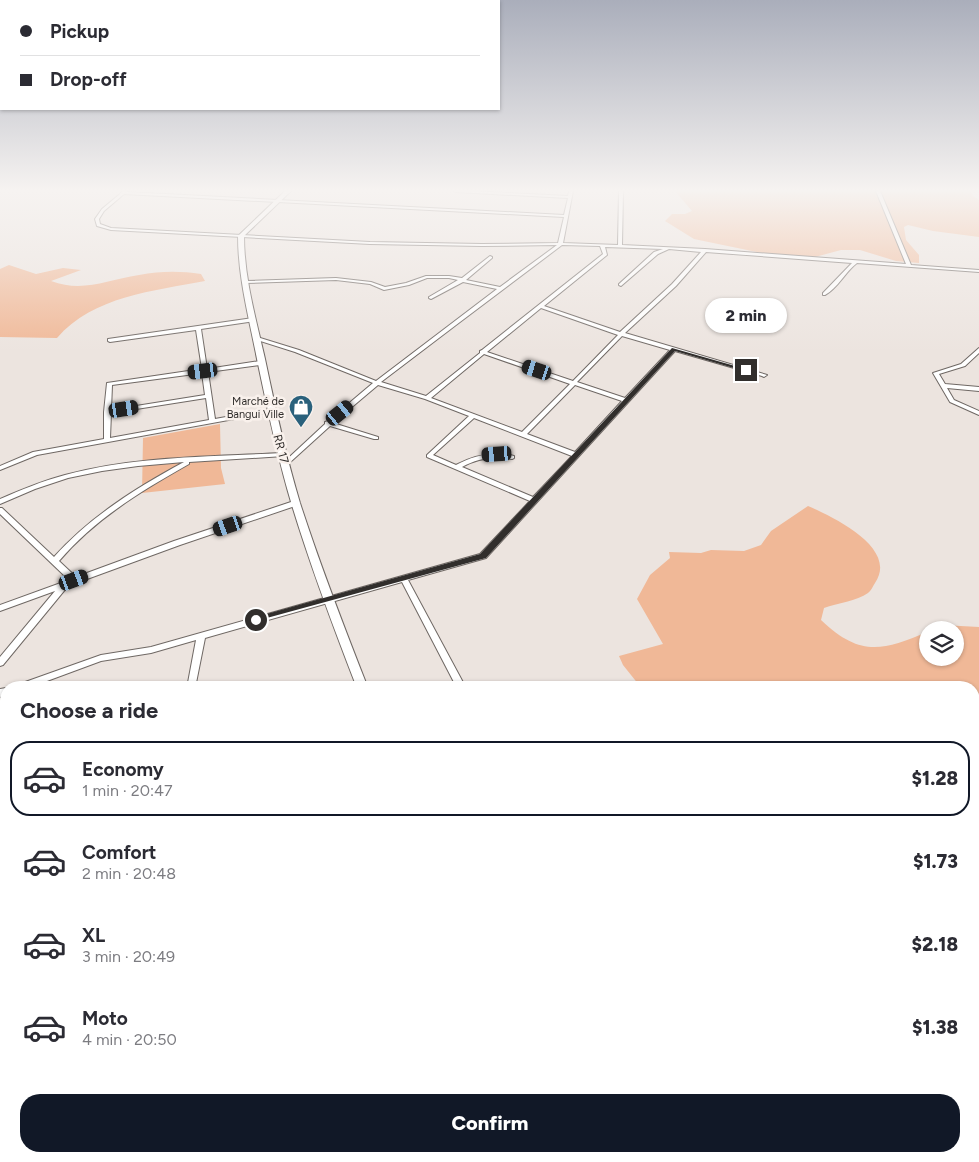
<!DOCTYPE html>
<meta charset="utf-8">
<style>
:root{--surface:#fff;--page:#f2f2f3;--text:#2b2b33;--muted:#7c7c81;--line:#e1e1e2;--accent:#111827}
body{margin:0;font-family:Figtree,sans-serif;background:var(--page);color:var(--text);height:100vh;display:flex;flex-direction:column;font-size:19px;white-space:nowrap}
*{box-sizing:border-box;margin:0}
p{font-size:16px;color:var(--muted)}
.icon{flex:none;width:28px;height:28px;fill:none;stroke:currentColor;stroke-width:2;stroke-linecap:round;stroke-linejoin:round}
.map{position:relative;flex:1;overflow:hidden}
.drawer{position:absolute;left:0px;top:681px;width:980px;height:481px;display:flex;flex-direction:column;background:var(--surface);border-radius:20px 20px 0 0;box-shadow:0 1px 4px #0004}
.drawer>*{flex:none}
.guide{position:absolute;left:0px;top:0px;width:500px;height:110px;box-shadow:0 1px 4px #0004;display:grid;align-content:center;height:110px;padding:0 20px;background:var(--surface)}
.tools{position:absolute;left:919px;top:621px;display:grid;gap:10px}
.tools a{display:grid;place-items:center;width:45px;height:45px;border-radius:50%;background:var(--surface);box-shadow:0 1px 4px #0004;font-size:25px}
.end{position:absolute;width:22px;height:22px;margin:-11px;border:6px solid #312e2c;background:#fff;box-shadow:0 0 0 2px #fff}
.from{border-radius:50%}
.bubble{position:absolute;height:35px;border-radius:18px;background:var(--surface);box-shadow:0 1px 4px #0004;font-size:16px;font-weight:800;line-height:35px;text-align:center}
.car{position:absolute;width:15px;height:30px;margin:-15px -8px;border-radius:6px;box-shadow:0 0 4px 1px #0007;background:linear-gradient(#222 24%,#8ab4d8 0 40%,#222 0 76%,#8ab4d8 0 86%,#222 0)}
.guide b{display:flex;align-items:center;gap:18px;height:48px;font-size:19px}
.guide b+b{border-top:1px solid var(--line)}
.guide i{width:12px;height:12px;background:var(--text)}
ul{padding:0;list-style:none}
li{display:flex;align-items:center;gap:15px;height:75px;margin:0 10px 8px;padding:0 10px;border:2px solid transparent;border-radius:20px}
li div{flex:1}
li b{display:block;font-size:19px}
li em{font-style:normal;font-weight:800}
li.current{border-color:var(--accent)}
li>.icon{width:45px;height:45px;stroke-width:1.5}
h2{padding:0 20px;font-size:22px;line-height:60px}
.action{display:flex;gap:10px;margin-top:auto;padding:10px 20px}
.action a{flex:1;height:58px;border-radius:20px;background:var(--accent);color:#fff;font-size:20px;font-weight:800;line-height:58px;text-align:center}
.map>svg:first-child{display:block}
.green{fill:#f0b897}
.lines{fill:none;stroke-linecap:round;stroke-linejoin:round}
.minor-casing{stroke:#6f6864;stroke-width:2}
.major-casing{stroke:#6f6864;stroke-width:2}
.minor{fill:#fff;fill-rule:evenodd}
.major{fill:#fff;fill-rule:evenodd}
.route{fill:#312e2c}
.labels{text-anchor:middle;stroke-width:5;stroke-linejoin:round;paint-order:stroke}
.far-poi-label{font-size:11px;fill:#312e2c;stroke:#f9f1ec;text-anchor:end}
.street-label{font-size:12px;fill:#312e2c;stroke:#f9f1ec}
</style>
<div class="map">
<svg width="979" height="1162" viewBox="0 0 979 1162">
<rect width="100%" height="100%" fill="#ece4df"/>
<g class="green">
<path d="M675,191H971L973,196L979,200V237L933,231L908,225L904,227L906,240L919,255V263L896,261L860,250H841L815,257L766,254L694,239L665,221L672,214H685L692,211Z"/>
<path d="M9,265L36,274L63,268L81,270L51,281C83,293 106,280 139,275C161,271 180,271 201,274L205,281C154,291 93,296 57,338L0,337V269Z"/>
<path d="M220,424L221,468L225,484L142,493L143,438Z"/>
<path d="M808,506C833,517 899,548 875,583C873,586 871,591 868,593C857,601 837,603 824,608L821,620C860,657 882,651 927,632L928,658H955V630H931L942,625L979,627V1162H935L932,1156H974V976L978,937L974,933V688L636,687L639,685L623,665L619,656L663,644L637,599L650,575L670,558L669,552L701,553L711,550L744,551L761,545L771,531Z"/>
<path d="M358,1156H522L524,1162H358Z"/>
</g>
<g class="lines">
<defs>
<g id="minor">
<path d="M124,191H128L127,192L564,215L568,198L456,192L454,191H470L568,196L569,191H573L563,243L618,245L619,191H623L622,245L705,249L906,264L876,191H880L911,265L979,270V272L857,263C845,272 838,288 825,295H823V293L852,263L706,252L676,286L625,333L767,375L764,377L762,376L675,351L486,558L408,580L466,688H457L402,582L205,638L195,688H187L196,640L151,653L101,661L28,688H13L14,686L101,655L151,647L480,554L530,501L427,457V455L469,416L425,399L378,385L333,423L378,437V439H374L330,426L287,465H283L282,464L283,463L325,424V422L328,421L373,383L295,352L254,339L257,337L299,350L376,381L497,289L463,282L431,299L429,298V297L458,280L449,278H427L409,285L384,290L370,284L336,280L245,283L243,282L245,281L336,278L371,282L385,287L406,283L426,276H449L462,278L490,256L492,257V258L466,280L500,287L557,245L482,246L370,244L111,230L97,226L95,219L102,209L120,194L121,192ZM124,194L564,217L558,243L482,244L370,242L111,228L100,224L99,219L104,211ZM562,245L600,246L603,254L482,350L480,351V353L426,396L381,382L456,325ZM605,247L663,249L654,252L619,284V285L621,286L658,254L669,249L701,252L672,284L620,332L544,306L607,255ZM541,308L618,335L573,381L487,352ZM622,336L670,350L625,398L577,382ZM484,354L570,384L522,432L431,398ZM575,385L622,401L575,452L527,434ZM474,418L572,456L533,497L462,467C478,458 493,456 512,459L514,458V456C493,451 475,455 456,465L433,455Z"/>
<path d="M253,318L255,319V321L201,329L207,369L260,361L263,363L260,365L208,372L215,419L270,409L273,411L272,412L37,455L0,470V466L33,452L104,439V412L107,383L202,369L196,330L110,342L108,341V339ZM202,373L205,395L111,410L112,385ZM206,398L209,420L110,438L111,413Z"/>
<path d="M979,348V353L965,366L939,374L945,384L979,387V391L947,388L954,400L979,411V415L950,402L933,373L961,364Z"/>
<path d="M282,453L284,454V456L189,462V464C141,491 95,519 59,561L76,577L174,541L294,501H296L299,503L298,505L180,545L68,586L3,665L0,666V657L55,591L0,611V605L69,580L0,514V508H2L54,557C91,516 136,488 184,462L138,466L102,471L68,478L35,489L0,504V499C21,490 42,481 65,475C135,456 210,457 282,453Z"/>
<path d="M362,682L365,683L366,685L365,687L348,688L349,686Z"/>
<path d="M6,688V694L0,697V689Z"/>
<path d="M6,745V753L0,754V746Z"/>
<path d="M117,1156H132L134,1162H120Z"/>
</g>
<g id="major">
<path d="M285,191H291L244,236C244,278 256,319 265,359C275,407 286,456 300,503C320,565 344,627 368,688H357C333,626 310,565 291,502C277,455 267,407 257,359C249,318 238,277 238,236Z"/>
<path d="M528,1156H545L547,1162H529Z"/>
</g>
</defs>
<use href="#minor" class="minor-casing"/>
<use href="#major" class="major-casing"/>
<use href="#minor" class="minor"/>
<use href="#major" class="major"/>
</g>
<linearGradient id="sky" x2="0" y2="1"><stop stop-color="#aaaebb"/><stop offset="0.54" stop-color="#f6f3f1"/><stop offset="1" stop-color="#f6f3f1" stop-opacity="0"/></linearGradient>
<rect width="979" height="353" fill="url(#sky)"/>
<path class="route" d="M672,348L749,370L744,371L675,351L486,558L252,622V618L256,617L480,554Z"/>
<defs>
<symbol id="shop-pin" viewBox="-11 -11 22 30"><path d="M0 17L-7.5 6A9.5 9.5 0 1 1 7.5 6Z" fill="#2a617c" stroke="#f9f1ec"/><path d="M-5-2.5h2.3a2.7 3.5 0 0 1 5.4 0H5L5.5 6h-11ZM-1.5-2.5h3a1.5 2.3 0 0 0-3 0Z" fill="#fff"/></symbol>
</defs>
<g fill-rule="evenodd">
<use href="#shop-pin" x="287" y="393" width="28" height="38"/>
</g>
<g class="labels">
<g class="far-poi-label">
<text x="284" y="405">Marché de<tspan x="284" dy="13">Bangui Ville</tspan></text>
</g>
<g class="street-label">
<text transform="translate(281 449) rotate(75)" y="4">RR 17</text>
</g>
</g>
</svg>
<div class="tools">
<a><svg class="icon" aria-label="layers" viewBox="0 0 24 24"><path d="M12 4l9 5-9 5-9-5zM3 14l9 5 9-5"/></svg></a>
</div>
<i class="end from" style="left:256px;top:620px"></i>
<i class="end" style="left:746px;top:370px"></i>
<div class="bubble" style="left:705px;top:298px;width:82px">2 min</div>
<i class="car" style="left:537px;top:370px;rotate:288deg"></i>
<i class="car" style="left:203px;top:371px;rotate:263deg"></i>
<i class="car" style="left:124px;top:409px;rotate:81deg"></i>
<i class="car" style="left:340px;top:413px;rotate:51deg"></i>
<i class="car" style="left:497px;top:454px;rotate:266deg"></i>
<i class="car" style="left:228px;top:526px;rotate:251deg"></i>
<i class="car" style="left:74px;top:580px;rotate:70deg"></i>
<div class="guide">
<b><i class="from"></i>Pickup</b>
<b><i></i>Drop-off</b>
</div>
<section class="drawer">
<h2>Choose a ride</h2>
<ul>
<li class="current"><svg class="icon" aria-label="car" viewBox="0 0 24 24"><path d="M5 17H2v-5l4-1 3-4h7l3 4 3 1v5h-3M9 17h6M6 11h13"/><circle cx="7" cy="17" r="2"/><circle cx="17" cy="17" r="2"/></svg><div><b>Economy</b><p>1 min · 20:47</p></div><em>$1.28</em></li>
<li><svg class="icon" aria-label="car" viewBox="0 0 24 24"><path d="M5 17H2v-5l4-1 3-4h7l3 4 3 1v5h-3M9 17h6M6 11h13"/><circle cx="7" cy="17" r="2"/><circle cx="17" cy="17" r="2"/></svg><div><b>Comfort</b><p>2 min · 20:48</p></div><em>$1.73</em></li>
<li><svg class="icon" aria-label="car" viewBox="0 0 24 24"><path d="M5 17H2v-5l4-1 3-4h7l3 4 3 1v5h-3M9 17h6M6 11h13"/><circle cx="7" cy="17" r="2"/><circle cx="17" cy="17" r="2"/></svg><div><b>XL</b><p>3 min · 20:49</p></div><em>$2.18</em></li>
<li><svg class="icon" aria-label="car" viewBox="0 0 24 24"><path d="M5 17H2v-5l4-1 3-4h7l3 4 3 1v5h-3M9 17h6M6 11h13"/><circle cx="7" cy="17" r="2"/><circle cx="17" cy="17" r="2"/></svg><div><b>Moto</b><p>4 min · 20:50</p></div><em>$1.38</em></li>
</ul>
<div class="action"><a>Confirm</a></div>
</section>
</div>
